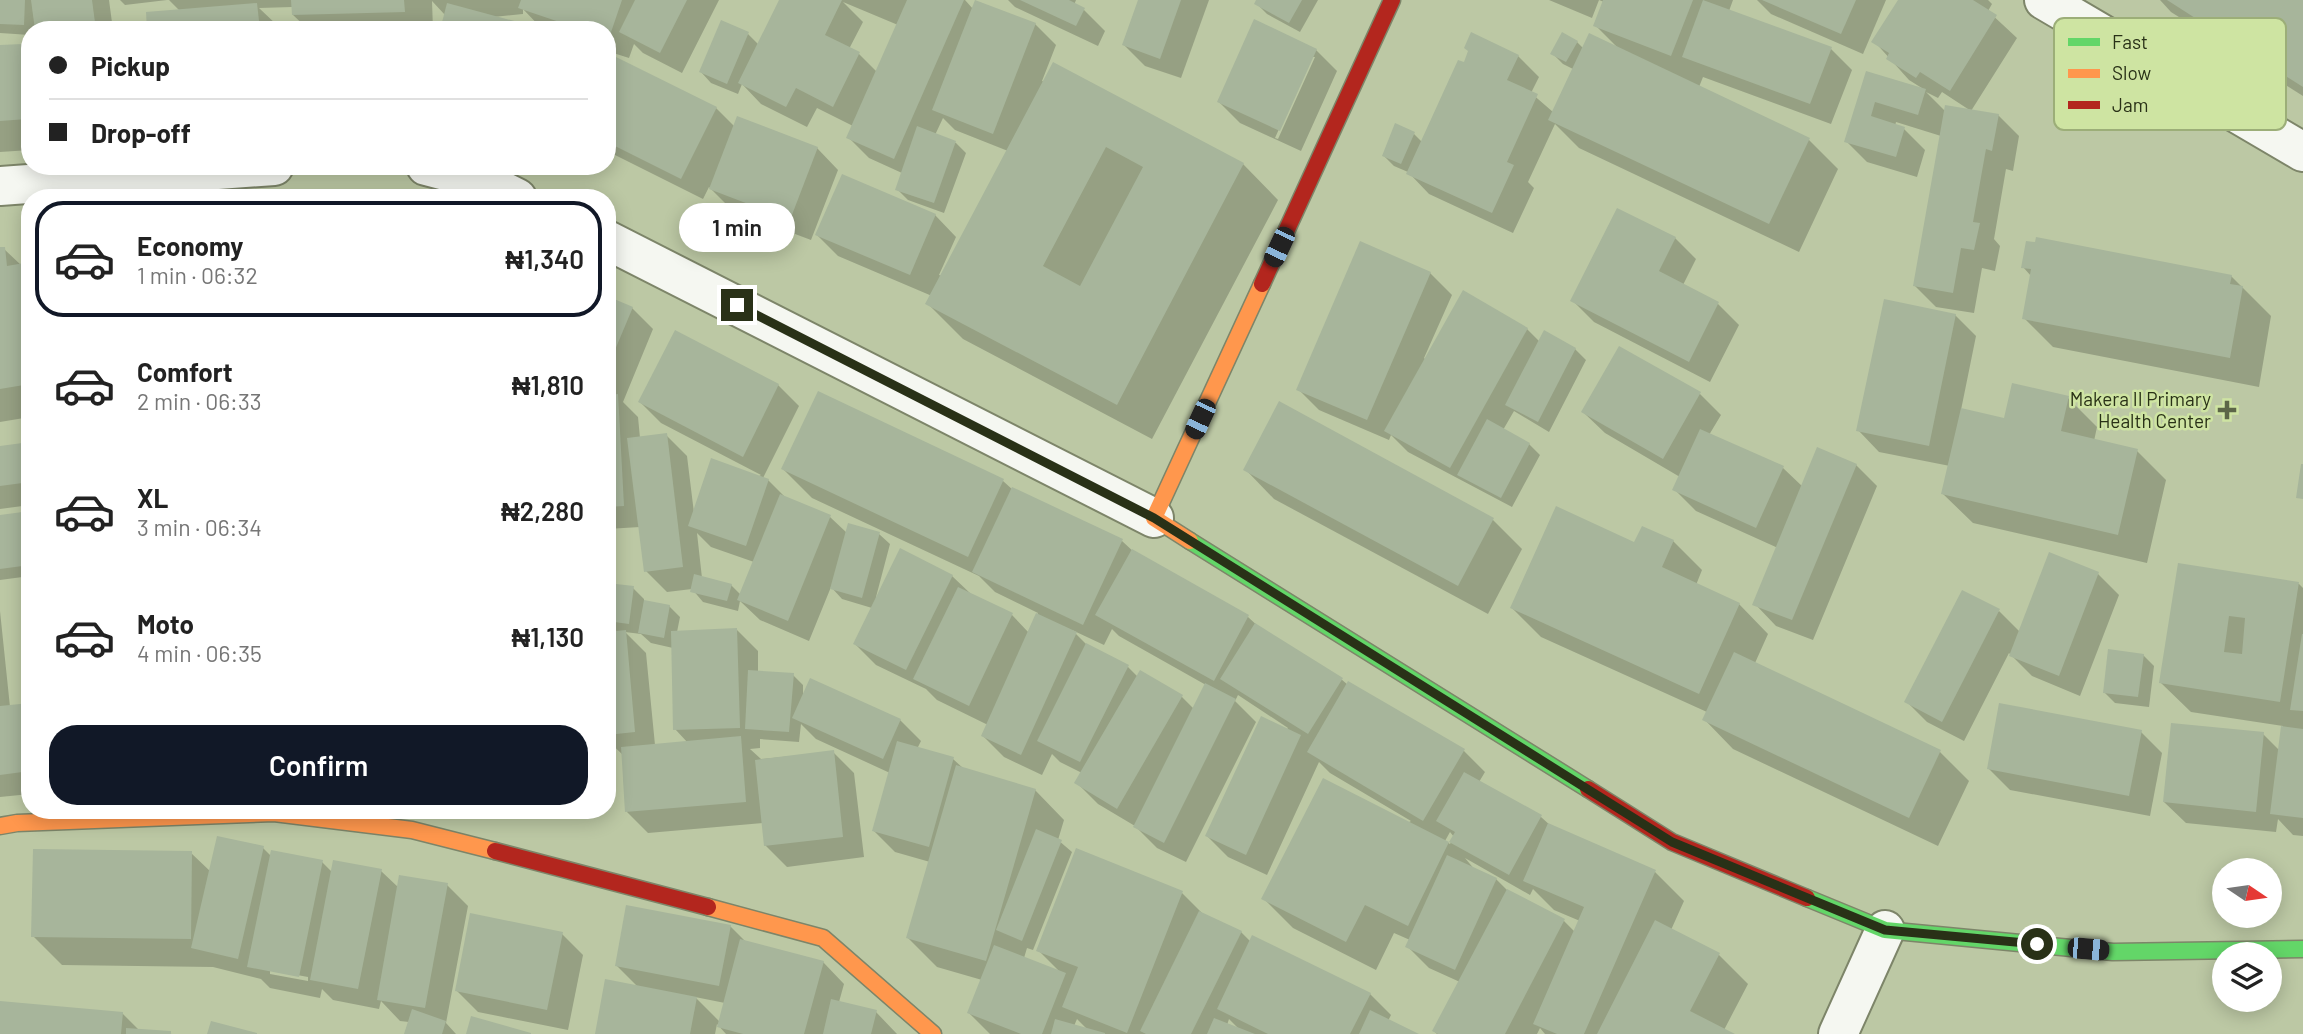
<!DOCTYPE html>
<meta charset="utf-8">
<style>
:root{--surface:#fff;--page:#f6f6f6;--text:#222;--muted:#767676;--line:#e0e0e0;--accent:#111827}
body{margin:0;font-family:Barlow,sans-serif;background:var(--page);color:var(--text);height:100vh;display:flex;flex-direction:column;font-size:26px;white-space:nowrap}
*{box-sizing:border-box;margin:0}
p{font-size:23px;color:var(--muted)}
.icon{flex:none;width:38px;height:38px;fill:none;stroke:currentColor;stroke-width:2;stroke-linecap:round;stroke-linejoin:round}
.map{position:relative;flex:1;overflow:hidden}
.panel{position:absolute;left:21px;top:189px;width:595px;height:630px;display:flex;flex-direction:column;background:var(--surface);border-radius:28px;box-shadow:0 4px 18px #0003}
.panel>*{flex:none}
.banner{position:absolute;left:21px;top:21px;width:595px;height:154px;border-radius:28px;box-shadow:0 4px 18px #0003;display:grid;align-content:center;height:154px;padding:0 28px;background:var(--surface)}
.needle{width:46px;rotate:103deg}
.fabs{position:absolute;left:2212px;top:858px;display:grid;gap:14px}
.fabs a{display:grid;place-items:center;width:70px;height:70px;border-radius:50%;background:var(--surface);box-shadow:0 4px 18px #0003;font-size:35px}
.end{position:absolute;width:32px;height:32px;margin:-16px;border:9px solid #293117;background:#fff;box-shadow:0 0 0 4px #fff}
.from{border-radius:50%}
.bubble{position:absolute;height:49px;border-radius:24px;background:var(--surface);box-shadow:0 4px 18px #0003;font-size:23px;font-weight:600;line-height:49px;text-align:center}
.car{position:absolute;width:21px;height:42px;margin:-21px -10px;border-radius:9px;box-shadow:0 0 5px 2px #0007;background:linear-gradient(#222 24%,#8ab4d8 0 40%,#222 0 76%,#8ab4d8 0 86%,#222 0)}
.banner b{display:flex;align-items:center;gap:24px;height:66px;font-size:26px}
.banner b+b{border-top:2px solid var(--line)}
.banner i{width:18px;height:18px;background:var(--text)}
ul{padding:12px 0 0;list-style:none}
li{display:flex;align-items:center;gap:21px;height:116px;margin:0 14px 10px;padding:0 14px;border:4px solid transparent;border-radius:28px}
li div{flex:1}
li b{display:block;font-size:26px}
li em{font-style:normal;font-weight:600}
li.on{border-color:var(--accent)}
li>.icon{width:63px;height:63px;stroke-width:1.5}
.primary-button{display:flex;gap:14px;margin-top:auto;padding:14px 28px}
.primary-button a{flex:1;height:80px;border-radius:28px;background:var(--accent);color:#fff;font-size:28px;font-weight:600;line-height:80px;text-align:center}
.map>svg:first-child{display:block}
.shadow{fill:#0003;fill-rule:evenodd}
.building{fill:#a7b59b;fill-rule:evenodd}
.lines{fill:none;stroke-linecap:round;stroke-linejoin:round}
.street-casing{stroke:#7d8569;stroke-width:42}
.fast-casing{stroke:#7d8569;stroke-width:19}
.slow-casing{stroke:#7d8569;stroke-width:19}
.jam-casing{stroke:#7d8569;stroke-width:19}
.street{stroke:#f5f7f1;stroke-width:38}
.fast{stroke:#63d668;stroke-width:16}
.slow{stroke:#ff974d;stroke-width:16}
.jam{stroke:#b3261e;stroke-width:16}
.route{stroke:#293117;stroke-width:9}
.poi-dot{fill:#5c6648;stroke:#cee4a2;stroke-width:2.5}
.labels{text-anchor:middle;stroke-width:5;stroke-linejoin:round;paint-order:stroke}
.poi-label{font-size:19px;fill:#293117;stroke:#cee4a2;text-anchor:end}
.key{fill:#cee4a2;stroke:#9cae78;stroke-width:2}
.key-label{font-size:19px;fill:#293117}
</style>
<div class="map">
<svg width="2303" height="1034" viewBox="0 0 2303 1034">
<rect width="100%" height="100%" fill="#bcc8a4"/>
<g class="shadow">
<path d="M0,0H109L113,30H30V35L0,33Z"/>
<path d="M120,0H167L125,5Z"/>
<path d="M169,0H719L682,73L643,53L634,44L629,58L607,51V30H543L523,9V14L493,17L445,15L432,1L433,30H309L293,15V7L259,8L278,26V30H149L180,11Z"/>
<path d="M781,0H965L973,9L1035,24L1056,45L1042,81L1243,164L1278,200L1152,439L963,339L928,304L932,296L838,256L817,235L935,215L956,237L939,275L942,276L1008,151L955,130L943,118L935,135L956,143L966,153L944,213L908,200L897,189L902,173L869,158L848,137L853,126L817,108L807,127L761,104L742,84L738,94L711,83L701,72L748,34L759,45ZM843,2L898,25L877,72L859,54L849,49L863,22Z"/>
<path d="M1008,0H1076L1074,5L1084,10L1105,31L1098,46L1015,7Z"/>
<path d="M1140,0H1209L1181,78L1145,66L1124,45Z"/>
<path d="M1258,0H1318L1300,32L1267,14L1256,3Z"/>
<path d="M1549,0H1733L1729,11L1831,49L1852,70L1831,124L1703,77L1699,87L1809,140L1838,169L1799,252L1579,148L1555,124L1528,182L1534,188L1513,233L1429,194L1408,172L1394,166L1384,156L1414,134L1422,142L1465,65L1518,56L1539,77L1531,93L1553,112L1573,69L1563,64L1552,53L1577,42L1583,48H1618L1595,25L1604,2L1599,0L1592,18Z"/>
<path d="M1757,0H1886L1863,54L1771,14Z"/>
<path d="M1900,0H1988L1992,4L1988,11L2017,38L1971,111L1942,92L1938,98L1926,92L1945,111L1998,115L2019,136L2013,171L2006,169L1994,239L2000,246L1995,271L1982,268L1974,313L1936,307L1915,286L1941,136L1896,122L1895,126L1904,129L1925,150L1917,177L1867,162L1846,141L1868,73L1925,90L1909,80L1874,41Z"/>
<path d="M2160,0H2303V96L2171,12Z"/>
<path d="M21,45L30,54V150L0,152V47Z"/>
<path d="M1316,50L1337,71L1301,151L1240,123L1219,102ZM1311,57H1315L1278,139L1275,138Z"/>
<path d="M607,73L716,108L735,127L817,148L838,170L811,240L732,210L709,187L703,199L607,151Z"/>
<path d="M348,195L351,198H331L330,196Z"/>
<path d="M1675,238L1696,259L1683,285L1718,304L1739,325L1710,382L1594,322L1573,301Z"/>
<path d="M1361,243L1430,273L1452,295L1424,358L1426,360L1527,329L1540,342L1545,333L1575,349L1586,360L1549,432L1514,411L1503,430L1529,444L1540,455L1512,507L1408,452L1391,435L1389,440L1319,410L1298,389Z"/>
<path d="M0,249H4L21,265L30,264V417L0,422Z"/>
<path d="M2023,267L2231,276L2271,316L2259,387L2053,347L2024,318L2031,276Z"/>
<path d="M607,298L632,308L653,329L623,402L638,417L640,438L666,435L687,456L694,513L761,475L661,423L640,402L778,385L799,406L763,478L768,480L787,499L830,517L847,533L879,534L890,544L876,597H877L901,550L952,576L972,595L1012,615L1029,633L1038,613L995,592L979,576L812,498L783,469L818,393L1003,481L1013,490L1122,541L1135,553L1248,617L1260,628L1341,679L1348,685L1349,683L1464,751L1485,772L1479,782L1541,817L1551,826L1655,872L1684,901L1671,930L1719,955L1748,984L1724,1030L1731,1034H1545L1540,1028L1537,1034H1437L1434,1031L1460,982L1429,968L1408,947L1410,940L1394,933L1376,970L1293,928L1264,899L1411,821L1330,773L1319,762L1267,875L1228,857L1207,836L1288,728L1238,695L1235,701L1256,722L1186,862L1157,848L1135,826L1098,804L1077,783L1082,773L1060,762L1052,754L1042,775L1004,757L983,736L988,725L937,700L926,689L876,665L855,644L872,608L842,599L831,587L809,641L760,620L740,601L738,611L703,602L692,589L667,592L646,571L640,527L607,529V396H612L607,394ZM697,533L711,547L754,562L741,595L731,585L702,578ZM1112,629L1119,636L1206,685L1194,709L1182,697L1140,672L1138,677L1128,667L1089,647L1072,630L1104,645ZM1450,832L1454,837L1450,844L1445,841ZM1465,858L1530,895L1533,889L1554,910L1580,921L1575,932L1564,921L1509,892L1496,879L1475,870Z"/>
<path d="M1955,315L1976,336L1961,410L2005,420L2068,398L2097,427L2094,441L2137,451L2166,480L2147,563L1973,523L1943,494L1950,466L1879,452L1858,430Z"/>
<path d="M1700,394L1721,415L1709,435L1783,468L1803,487L1856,465L1877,486L1813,640L1776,626L1755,604L1778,548L1696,511L1675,490L1680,477L1605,433L1583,412Z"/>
<path d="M1280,404L1493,520L1522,549L1488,614L1274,499L1245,469Z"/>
<path d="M30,444V505L0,509V448Z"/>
<path d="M30,513V576L0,580V517Z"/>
<path d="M1673,541L1702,570L1696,585L1739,604L1768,634L1755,663L1940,752L1969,781L1938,846L1733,749L1704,719L1707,712L1541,637L1512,608L1635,544Z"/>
<path d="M2179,565L2299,584L2303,588V836L2293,835L2278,819L2276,832L2186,823L2164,802L2263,734L2280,751L2283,726L2191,712L2161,683Z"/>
<path d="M2098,574L2119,595L2080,696L2032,676L2009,653L1964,741L1927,722L1906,701L1999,611L2020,632Z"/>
<path d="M607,585L633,588L644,599V602L669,606L680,617L677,632L737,630L758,651V672L793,675L803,685V698L900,720L921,741L917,749L953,759L964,769L1035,790L1064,820L1058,840L1072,852L1033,950L1027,948L1024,958L1061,973L1038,950L1182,893L1204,915L1241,932L1251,942L1370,994L1391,1015L1388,1021L1415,1034H990L969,1013L982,980L937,967L908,938L930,862L895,852L874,831L890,773L816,739L801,724L799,742L760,739V748L750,749L761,759L833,752L854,773L864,857L787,867L765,845L763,823L648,833L627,812L623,755L607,740V634L618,631L607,630ZM625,632L641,634L651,643L673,648L675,729L688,743L655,745L646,653ZM1077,1019L1088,1030L1074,1026ZM1229,1019L1240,1030L1227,1025Z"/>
<path d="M0,611L10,707L30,704V794L0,797Z"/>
<path d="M2143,655L2154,666L2149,707L2115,703L2105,693Z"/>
<path d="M2141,732L2162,753L2150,816L2010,790L1989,769Z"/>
<path d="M263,848L271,856L322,862L332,872L381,871L399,888L447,885L468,906L446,1023L456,1034H405L409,1022L400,1021L381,1001L379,1009L333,1000L322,989L320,998L270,988L261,979L213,967L62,965L33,936L191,853L211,872ZM270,970L308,977V981L270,974Z"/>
<path d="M730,926L746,942L823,962L844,984L839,1002L876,1012L897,1034H726L717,1024L715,1034H596L638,987L617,966ZM695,997L725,1003L720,1022Z"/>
<path d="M562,934L583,955L568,1030L478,1012L457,991Z"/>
<path d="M0,1002L122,1013L140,1031L172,1034H0Z"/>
</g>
<g class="building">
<path d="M0,0H25L24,25L0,24Z"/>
<path d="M31,0H92L96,30H35Z"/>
<path d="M291,0H404L405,12L292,15Z"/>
<path d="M521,0H622L608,41L607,30H583L518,8Z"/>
<path d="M635,0H687L660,53L619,32Z"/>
<path d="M779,0H842L825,35L860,52L833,107L796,88L786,107L738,83Z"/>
<path d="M907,0H964L894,159L846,138Z"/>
<path d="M975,0L1036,23L993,134L932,110Z"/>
<path d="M1020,0H1069L1085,8L1076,26Z"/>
<path d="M1138,0H1181L1160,59L1122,45Z"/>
<path d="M1256,0H1302L1289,23L1254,4Z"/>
<path d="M1603,0H1693L1671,56L1593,26Z"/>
<path d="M1703,0L1832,47L1810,104L1682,57Z"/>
<path d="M1762,0H1856L1841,34Z"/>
<path d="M1898,0H1973L1997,15L1950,91L1920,72L1916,78L1886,59L1889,53L1871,42Z"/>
<path d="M2167,0H2303V87Z"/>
<path d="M257,3L260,30H147L146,12Z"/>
<path d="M447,3L544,29V30H440Z"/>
<path d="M1254,19L1317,49L1280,131L1217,102Z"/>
<path d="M721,20L749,32L727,84L699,72Z"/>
<path d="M1471,32L1519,55L1507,80L1538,94L1507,162L1514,165L1492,213L1406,174L1458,60L1464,62L1468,51L1464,48Z"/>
<path d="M1562,32L1578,41L1566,62L1550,54Z"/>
<path d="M1589,33L1810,138L1769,224L1548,120Z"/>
<path d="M22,44L27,119L0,121V45Z"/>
<path d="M614,56L717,107L681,179L607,142V69Z"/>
<path d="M1053,62L1244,163L1117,405L925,304ZM1106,147L1143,167L1080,286L1043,266Z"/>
<path d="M1866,71L1926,89L1918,115L1875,102L1871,116L1905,127L1896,157L1844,142Z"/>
<path d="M1945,105L1999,114L1992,151L1986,149L1973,222L1980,223L1974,250L1961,248L1953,293L1913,286Z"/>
<path d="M737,116L818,147L790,220L709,189Z"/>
<path d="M1395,123L1415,132L1401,164L1382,156Z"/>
<path d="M917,126L956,141L934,203L895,190Z"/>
<path d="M842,174L936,214L910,275L815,235Z"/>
<path d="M190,189L255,196V198H189Z"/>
<path d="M1617,208L1676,237L1659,271L1719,302L1689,362L1570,301Z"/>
<path d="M2036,237L2232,275L2230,284L2243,286L2230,358L2022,319L2031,269L2021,268L2026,241L2035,242Z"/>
<path d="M1360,241L1431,272L1367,420L1296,390Z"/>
<path d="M0,247H5L7,266L30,262V384L0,389Z"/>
<path d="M1463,290L1528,328L1450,468L1384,431Z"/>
<path d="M607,296L633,307L607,369Z"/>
<path d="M1884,299L1956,314L1929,446L1856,431Z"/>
<path d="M675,330L779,384L743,457L638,402Z"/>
<path d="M1544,330L1576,348L1538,422L1505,405Z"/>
<path d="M1619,346L1701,392L1663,459L1581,412Z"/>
<path d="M2012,383L2069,396L2061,431L2138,449L2118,535L1941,494L1961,408L2004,418Z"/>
<path d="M818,391L1004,479L968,557L781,469Z"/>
<path d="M618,394L624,506L607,507V395Z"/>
<path d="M1279,401L1494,518L1458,586L1243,470Z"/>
<path d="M1487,419L1530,443L1501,498L1457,475Z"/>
<path d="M1700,429L1784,466L1756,528L1672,490Z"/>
<path d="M667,433L683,567L644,572L627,438Z"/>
<path d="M30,442V482L0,486V446Z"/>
<path d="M1817,447L1857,464L1792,620L1752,605Z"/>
<path d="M711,458L769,479L746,546L688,526Z"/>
<path d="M2301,464H2303V499L2296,498Z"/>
<path d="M1012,487L1123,539L1083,625L972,572Z"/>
<path d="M780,494L831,515L788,621L737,600Z"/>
<path d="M1556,506L1634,542L1642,526L1674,540L1662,567L1740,603L1699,694L1510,608Z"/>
<path d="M30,511V565L0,569V515Z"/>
<path d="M848,523L880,532L862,598L830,589Z"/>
<path d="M900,548L953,575L906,670L853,644Z"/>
<path d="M1132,549L1249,615L1214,681L1095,615Z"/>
<path d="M2049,552L2099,572L2059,676L2009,656Z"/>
<path d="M2178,563L2299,582L2280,702L2159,683ZM2229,616L2245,618L2242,654L2224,652Z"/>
<path d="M694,574L732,584L727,601L690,592Z"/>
<path d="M607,583L634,586L629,624L607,621Z"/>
<path d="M958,587L1013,613L969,706L913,679Z"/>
<path d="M1962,590L2000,609L1942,722L1904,702Z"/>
<path d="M644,600L670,605L664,638L638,633Z"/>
<path d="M1036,613L1077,632L1021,755L981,736Z"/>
<path d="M1255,623L1343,678L1308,734L1220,679Z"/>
<path d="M737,628L740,728L673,730L671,631Z"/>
<path d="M626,630L635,732L607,735V632Z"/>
<path d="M2302,634H2303V711L2290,710Z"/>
<path d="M1086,643L1129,665L1080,762L1037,741Z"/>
<path d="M2108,649L2144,654L2138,697L2103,693Z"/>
<path d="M1734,652L1941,750L1909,818L1702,720Z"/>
<path d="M748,670L794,673L789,732L745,729Z"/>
<path d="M1140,670L1183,695L1117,809L1074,783Z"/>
<path d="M810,678L901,719L883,759L792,718Z"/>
<path d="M1348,681L1465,749L1423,821L1307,752Z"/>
<path d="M1205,683L1236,699L1164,843L1133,827Z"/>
<path d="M30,703V771L0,775V706Z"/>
<path d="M1999,703L2142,730L2129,796L1987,769Z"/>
<path d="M1261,716L1301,735L1246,855L1205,836Z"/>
<path d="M2171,723L2264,732L2256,812L2163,802Z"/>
<path d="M2281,726L2303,729V818L2270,814Z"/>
<path d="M741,736L746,802L625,812L621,747Z"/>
<path d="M897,741L954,757L929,847L872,831Z"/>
<path d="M834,750L843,837L764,846L755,760Z"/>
<path d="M956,765L1036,789L986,961L906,938Z"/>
<path d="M1464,772L1542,815L1509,875L1449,842L1455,832L1436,821Z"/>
<path d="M1323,778L1449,842L1408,926L1365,905L1346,942L1261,899Z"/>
<path d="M1548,823L1656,870L1584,1034H1557L1533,1024L1584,907L1523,881Z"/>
<path d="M1036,829L1062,840L1022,941L996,930Z"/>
<path d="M217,836L264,846L238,959L191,948Z"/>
<path d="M1076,848L1183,891L1127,1033L1062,1007L1078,967L1036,951Z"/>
<path d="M33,849L192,851L191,939L31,937Z"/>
<path d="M271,850L323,860L299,977L247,967Z"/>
<path d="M1447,855L1497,878L1455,970L1405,947Z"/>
<path d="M333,860L382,869L358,989L310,980Z"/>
<path d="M399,875L448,883L425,1008L377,1000Z"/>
<path d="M1507,889L1565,919L1505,1034H1438L1432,1031Z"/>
<path d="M626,905L731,925L719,986L615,966Z"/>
<path d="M1199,911L1242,931L1191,1034H1146L1140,1031Z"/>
<path d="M470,913L563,932L547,1010L455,991Z"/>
<path d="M1655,920L1720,953L1690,1011L1735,1034H1597Z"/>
<path d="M1252,935L1371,993L1350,1034H1268L1217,1009Z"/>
<path d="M740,939L824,961L804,1034H743L717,1027Z"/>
<path d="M994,945L1066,973L1042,1034H1021L967,1013Z"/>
<path d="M605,979L697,997L690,1034H595Z"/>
<path d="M831,999L877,1010L871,1034H823Z"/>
<path d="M0,1001L123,1012L121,1034H0Z"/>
<path d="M412,1009L446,1021L442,1034H404Z"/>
<path d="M1370,1010L1419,1034H1359Z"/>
<path d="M471,1016L531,1033V1034H466Z"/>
<path d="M1214,1018L1255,1034H1207Z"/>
<path d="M1055,1019L1105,1033V1034H1051Z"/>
<path d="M211,1021L257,1033V1034H207Z"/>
<path d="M126,1028L171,1031V1034H126Z"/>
</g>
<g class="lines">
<defs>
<g id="street">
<path d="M2044,0L2303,152"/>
<path d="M426,166L483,181L517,198"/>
<path d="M0,186L274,166"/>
<path d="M607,240L1154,518"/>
<path d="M1838,1034L1885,930"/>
</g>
<g id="fast">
<path d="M1190,541L1588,789"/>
<path d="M1807,898L1885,930L2113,952L2303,949"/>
</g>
<g id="slow">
<path d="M1190,541L1154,518L1262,284"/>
<path d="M0,826L17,823L274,813L412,830L495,851"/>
<path d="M708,907L823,938L933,1034"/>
</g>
<g id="jam">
<path d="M1262,284L1392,0"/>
<path d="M1588,789L1672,842L1807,898"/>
<path d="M495,851L708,907"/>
</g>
</defs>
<use href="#street" class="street-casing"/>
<use href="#fast" class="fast-casing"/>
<use href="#slow" class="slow-casing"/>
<use href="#jam" class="jam-casing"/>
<use href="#street" class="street"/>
<use href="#fast" class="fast"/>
<use href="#slow" class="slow"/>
<use href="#jam" class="jam"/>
</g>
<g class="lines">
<path class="route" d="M737,305L1154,518L1672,842L1885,930L2037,944"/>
</g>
<path class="poi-dot" d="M2223.5 399.5h7v7h7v7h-7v7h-7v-7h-7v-7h7z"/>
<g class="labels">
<g class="poi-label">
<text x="2211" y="406">Makera II Primary<tspan x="2211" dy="22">Health Center</tspan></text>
</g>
</g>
<rect x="2054" y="18" width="232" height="112" rx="10" class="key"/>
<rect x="2068" y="38" width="32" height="8" fill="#63d668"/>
<rect x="2068" y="69" width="32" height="9" fill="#ff974d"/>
<rect x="2068" y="101" width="32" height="8" fill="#b3261e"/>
<g class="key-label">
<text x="2112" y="49">Fast</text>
<text x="2112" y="80">Slow</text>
<text x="2112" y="112">Jam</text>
</g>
</svg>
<div class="fabs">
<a><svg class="needle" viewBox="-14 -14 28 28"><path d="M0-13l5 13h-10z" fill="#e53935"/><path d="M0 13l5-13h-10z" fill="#767676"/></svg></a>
<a><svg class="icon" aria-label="layers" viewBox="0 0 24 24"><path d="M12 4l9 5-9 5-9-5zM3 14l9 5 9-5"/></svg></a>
</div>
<i class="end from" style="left:2037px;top:944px"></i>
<i class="end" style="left:737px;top:305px"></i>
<div class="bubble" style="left:679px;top:203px;width:116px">1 min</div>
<i class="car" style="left:1279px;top:247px;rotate:205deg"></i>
<i class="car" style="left:1200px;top:419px;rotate:205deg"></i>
<i class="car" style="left:2088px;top:949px;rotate:95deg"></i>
<div class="banner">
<b><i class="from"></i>Pickup</b>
<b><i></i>Drop-off</b>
</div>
<section class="panel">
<ul>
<li class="on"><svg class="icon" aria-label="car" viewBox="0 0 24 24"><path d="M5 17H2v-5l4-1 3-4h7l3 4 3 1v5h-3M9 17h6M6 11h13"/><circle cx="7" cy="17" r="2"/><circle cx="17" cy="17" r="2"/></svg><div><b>Economy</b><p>1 min · 06:32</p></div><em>₦1,340</em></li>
<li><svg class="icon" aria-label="car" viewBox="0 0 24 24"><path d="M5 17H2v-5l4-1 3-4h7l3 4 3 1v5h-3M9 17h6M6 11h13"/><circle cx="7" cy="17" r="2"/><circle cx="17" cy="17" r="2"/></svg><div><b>Comfort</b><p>2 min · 06:33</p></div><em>₦1,810</em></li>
<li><svg class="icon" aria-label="car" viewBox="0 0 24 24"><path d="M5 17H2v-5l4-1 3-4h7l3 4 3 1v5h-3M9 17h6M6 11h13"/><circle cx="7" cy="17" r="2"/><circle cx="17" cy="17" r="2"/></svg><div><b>XL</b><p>3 min · 06:34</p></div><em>₦2,280</em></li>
<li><svg class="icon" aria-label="car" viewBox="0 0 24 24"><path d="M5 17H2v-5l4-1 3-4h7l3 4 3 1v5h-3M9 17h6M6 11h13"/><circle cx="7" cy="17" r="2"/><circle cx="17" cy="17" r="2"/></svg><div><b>Moto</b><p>4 min · 06:35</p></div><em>₦1,130</em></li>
</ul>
<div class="primary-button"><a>Confirm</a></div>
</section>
</div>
